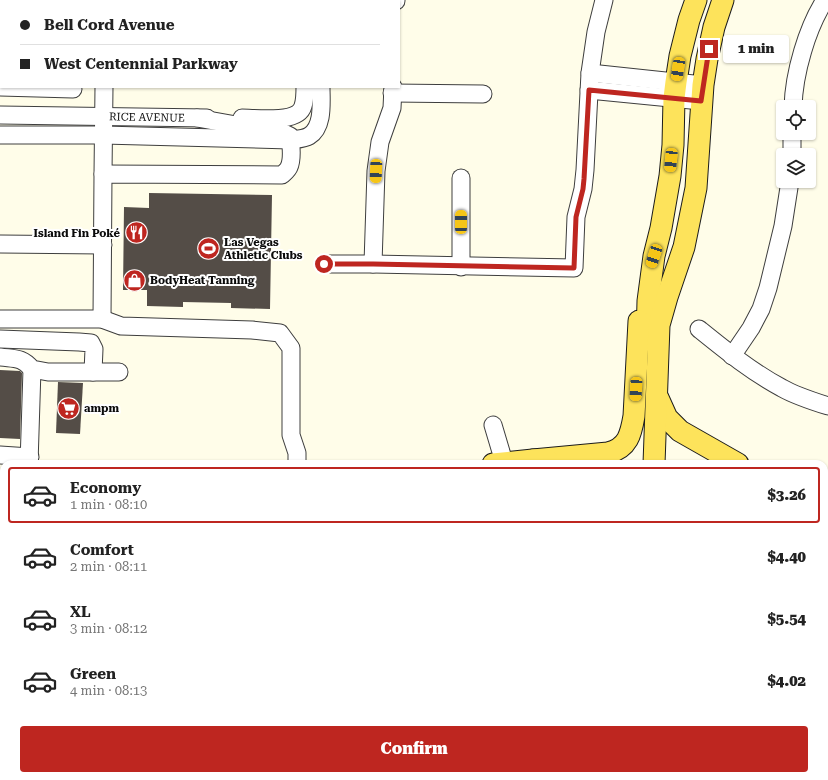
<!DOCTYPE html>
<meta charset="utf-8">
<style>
:root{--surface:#fff;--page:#f6f6f6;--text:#222;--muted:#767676;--line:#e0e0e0;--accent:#be2620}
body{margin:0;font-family:"Roboto Serif",serif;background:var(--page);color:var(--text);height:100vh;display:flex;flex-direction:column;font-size:15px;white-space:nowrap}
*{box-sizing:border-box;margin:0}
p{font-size:13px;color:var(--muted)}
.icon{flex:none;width:22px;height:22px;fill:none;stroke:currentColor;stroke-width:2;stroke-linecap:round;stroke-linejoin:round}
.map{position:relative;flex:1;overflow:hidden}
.sheet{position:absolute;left:0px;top:460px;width:828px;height:320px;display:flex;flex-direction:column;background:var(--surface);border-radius:12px 12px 0 0;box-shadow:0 1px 3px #0004}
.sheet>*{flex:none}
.hud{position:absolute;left:0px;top:0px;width:400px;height:88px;box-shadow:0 1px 3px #0004;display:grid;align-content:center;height:88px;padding:0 20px;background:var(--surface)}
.fabs{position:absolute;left:776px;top:100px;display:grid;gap:8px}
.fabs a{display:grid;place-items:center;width:40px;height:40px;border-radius:4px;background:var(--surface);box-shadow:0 1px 3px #0004;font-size:20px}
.end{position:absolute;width:18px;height:18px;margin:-9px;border:5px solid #be2620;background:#fff;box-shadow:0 0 0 2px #fff}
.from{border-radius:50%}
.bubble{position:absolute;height:28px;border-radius:4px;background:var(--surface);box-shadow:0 1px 3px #0004;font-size:13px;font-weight:800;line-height:28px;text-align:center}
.car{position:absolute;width:12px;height:24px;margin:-12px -6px;border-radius:5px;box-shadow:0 0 3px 1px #0007;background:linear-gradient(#f5c518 24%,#345 0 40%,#f5c518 0 76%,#345 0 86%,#f5c518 0)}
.hud b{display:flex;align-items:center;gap:14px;height:38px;font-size:15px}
.hud b+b{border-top:1px solid var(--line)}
.hud i{width:10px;height:10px;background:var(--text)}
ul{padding:7px 0 0;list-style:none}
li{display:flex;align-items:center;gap:12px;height:56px;margin:0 8px 6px;padding:0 12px;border:2px solid transparent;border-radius:4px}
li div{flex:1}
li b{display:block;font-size:15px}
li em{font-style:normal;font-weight:800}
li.current{border-color:var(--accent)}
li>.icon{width:36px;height:36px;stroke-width:1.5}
.button{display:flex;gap:8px;margin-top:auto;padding:8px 20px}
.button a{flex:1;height:46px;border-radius:4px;background:var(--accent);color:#fff;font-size:16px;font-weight:800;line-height:46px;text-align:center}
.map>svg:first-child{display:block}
.building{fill:#544d47}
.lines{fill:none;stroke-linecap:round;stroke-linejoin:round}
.minor-casing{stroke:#3e3e3e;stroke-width:19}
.major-casing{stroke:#1c1c1c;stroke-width:23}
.minor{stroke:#fff;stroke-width:17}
.major{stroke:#fde35b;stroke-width:21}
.route{stroke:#be2620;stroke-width:5}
.labels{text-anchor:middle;stroke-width:4;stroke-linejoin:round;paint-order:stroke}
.street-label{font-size:11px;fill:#0b0b0b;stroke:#fff}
.poi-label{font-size:11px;font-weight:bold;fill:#0b0b0b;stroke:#fff;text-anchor:start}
</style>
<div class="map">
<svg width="828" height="780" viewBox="0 0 828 780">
<rect width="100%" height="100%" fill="#fffde9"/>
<g class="building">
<path d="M149,193L272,195L270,309L231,308V303L183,302V307L147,306V290H123L124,207L149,208Z"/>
<path d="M0,370L20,371L22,373L20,439L0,438Z"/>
<path d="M58,382L83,383L80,434L56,433Z"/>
</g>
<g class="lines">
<defs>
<g id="minor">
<path d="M0,0L1,2"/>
<path d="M93,1V0"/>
<path d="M178,1L179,0"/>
<path d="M315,1V0"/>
<path d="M396,1V0"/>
<path d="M590,73L703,85"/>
<path d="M0,87L73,89"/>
<path d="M589,90L701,101"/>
<path d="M392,93L483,94"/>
<path d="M793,107C794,73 807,28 825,0"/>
<path d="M0,115L207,118"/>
<path d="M242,118C257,118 298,124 303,106C305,100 305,93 305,87"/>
<path d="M0,135H103L290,140C297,139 304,139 309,136C324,127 321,102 321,87"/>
<path d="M792,155V133"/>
<path d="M103,174L104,87"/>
<path d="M461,178V267"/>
<path d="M0,244L103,245"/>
<path d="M325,264H373L574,268L576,217L583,189L585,170L590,73L596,32L604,0"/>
<path d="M373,264L376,171L380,142L392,108L393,87"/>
<path d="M0,319H102L121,326L252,330L280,333L291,348V435L297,453V464"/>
<path d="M102,319L103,174L282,175C284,173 288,170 289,167C293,159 291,144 290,136L286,134L197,118"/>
<path d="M699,329C725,350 752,372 782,388C796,396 812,401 828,406"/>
<path d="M0,339L79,342L91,343L94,349L93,372"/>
<path d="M732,356L751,328L761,309L768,288L783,226L790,181"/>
<path d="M0,357C15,359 22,357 32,369L48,372H119"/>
<path d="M493,425L504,462"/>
<path d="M0,455L30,457"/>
<path d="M29,464L32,369"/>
<path d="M824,617L828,618"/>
<path d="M54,776H87"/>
<path d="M94,776L322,780"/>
<path d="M445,780L448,776"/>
<path d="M638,780L639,776"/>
<path d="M680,780L681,776"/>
</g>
<g id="major">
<path d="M647,338L648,301L654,256L661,228L670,176L673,145L674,98L676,82L680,56L689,20L696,0"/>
<path d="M658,398L667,418L680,431L738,464"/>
<path d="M533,460L608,453C628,448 631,434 634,416L639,321"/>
<path d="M493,464L533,460H547"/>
<path d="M654,464L659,325L667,297L684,247L696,188L703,85L707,59L714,27L723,0"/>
<path d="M0,495H4"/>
<path d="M824,500L828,502"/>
<path d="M0,520H4"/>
</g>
</defs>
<use href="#minor" class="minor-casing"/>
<use href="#major" class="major-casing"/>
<use href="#minor" class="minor"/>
<use href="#major" class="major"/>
</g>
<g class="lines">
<path class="route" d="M324,264H373L574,268L576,217L583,189L584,179L589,90L701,101L709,49"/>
</g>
<defs>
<symbol id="restaurant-disc" viewBox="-11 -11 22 22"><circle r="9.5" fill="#be2620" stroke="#fff"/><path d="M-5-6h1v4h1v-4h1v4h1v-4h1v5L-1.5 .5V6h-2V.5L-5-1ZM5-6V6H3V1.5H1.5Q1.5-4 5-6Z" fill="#fff"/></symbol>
<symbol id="stadium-disc" viewBox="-11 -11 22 22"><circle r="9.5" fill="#be2620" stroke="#fff"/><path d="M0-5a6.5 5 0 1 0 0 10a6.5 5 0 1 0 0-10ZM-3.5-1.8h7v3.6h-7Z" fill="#fff"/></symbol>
<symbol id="shop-disc" viewBox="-11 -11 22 22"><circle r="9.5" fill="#be2620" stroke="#fff"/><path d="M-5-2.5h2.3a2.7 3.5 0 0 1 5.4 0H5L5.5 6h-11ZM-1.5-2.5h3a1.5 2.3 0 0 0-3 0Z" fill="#fff"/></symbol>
<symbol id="supermarket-disc" viewBox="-11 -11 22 22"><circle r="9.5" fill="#be2620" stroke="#fff"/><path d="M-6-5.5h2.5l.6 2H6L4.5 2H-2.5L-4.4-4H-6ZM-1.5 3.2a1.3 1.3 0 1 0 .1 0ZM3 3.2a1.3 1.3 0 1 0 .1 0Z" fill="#fff"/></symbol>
</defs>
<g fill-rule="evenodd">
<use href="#restaurant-disc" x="124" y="220" width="25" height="25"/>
<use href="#stadium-disc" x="196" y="236" width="25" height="25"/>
<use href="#shop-disc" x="122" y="268" width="25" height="25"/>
<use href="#supermarket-disc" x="56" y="396" width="25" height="25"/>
</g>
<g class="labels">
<g class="street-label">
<text transform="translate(147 117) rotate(1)" y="4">RICE AVENUE</text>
</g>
<g class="poi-label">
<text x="120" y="237" text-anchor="end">Island Fin Poké</text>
<text x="224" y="246">Las Vegas<tspan x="224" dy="13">Athletic Clubs</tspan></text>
<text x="150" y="284">BodyHeat Tanning</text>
<text x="84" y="412">ampm</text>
</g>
</g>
</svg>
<div class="fabs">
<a><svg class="icon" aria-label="locate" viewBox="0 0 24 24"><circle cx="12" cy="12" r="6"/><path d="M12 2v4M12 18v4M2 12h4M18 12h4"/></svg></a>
<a><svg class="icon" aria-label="layers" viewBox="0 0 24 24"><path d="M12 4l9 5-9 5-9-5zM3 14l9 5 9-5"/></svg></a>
</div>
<i class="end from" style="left:324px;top:264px"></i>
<i class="end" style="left:709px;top:49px"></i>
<div class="bubble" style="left:723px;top:35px;width:66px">1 min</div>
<i class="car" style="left:678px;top:69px;rotate:189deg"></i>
<i class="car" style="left:671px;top:160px;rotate:186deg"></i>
<i class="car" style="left:376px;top:171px;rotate:182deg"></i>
<i class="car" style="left:461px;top:222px;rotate:0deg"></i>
<i class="car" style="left:654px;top:256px;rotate:198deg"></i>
<i class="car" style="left:636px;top:389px;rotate:183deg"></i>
<div class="hud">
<b><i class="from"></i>Bell Cord Avenue</b>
<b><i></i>West Centennial Parkway</b>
</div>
<section class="sheet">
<ul>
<li class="current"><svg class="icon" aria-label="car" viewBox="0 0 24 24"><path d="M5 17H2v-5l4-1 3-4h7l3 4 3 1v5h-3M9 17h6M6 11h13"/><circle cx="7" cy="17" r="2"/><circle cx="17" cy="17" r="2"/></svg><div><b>Economy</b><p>1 min · 08:10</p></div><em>$3.26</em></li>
<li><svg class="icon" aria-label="car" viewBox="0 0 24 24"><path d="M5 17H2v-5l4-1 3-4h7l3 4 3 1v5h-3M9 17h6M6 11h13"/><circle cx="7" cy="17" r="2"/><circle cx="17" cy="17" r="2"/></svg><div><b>Comfort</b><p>2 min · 08:11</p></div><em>$4.40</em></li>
<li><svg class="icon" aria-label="car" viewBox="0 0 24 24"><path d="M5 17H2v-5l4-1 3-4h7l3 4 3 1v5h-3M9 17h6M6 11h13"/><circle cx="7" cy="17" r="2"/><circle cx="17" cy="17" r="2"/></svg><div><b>XL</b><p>3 min · 08:12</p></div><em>$5.54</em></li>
<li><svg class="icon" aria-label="car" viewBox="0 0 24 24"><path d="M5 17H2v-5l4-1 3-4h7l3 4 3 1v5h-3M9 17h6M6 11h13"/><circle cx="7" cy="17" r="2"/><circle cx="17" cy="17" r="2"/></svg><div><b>Green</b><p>4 min · 08:13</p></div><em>$4.02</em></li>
</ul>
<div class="button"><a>Confirm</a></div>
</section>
</div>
